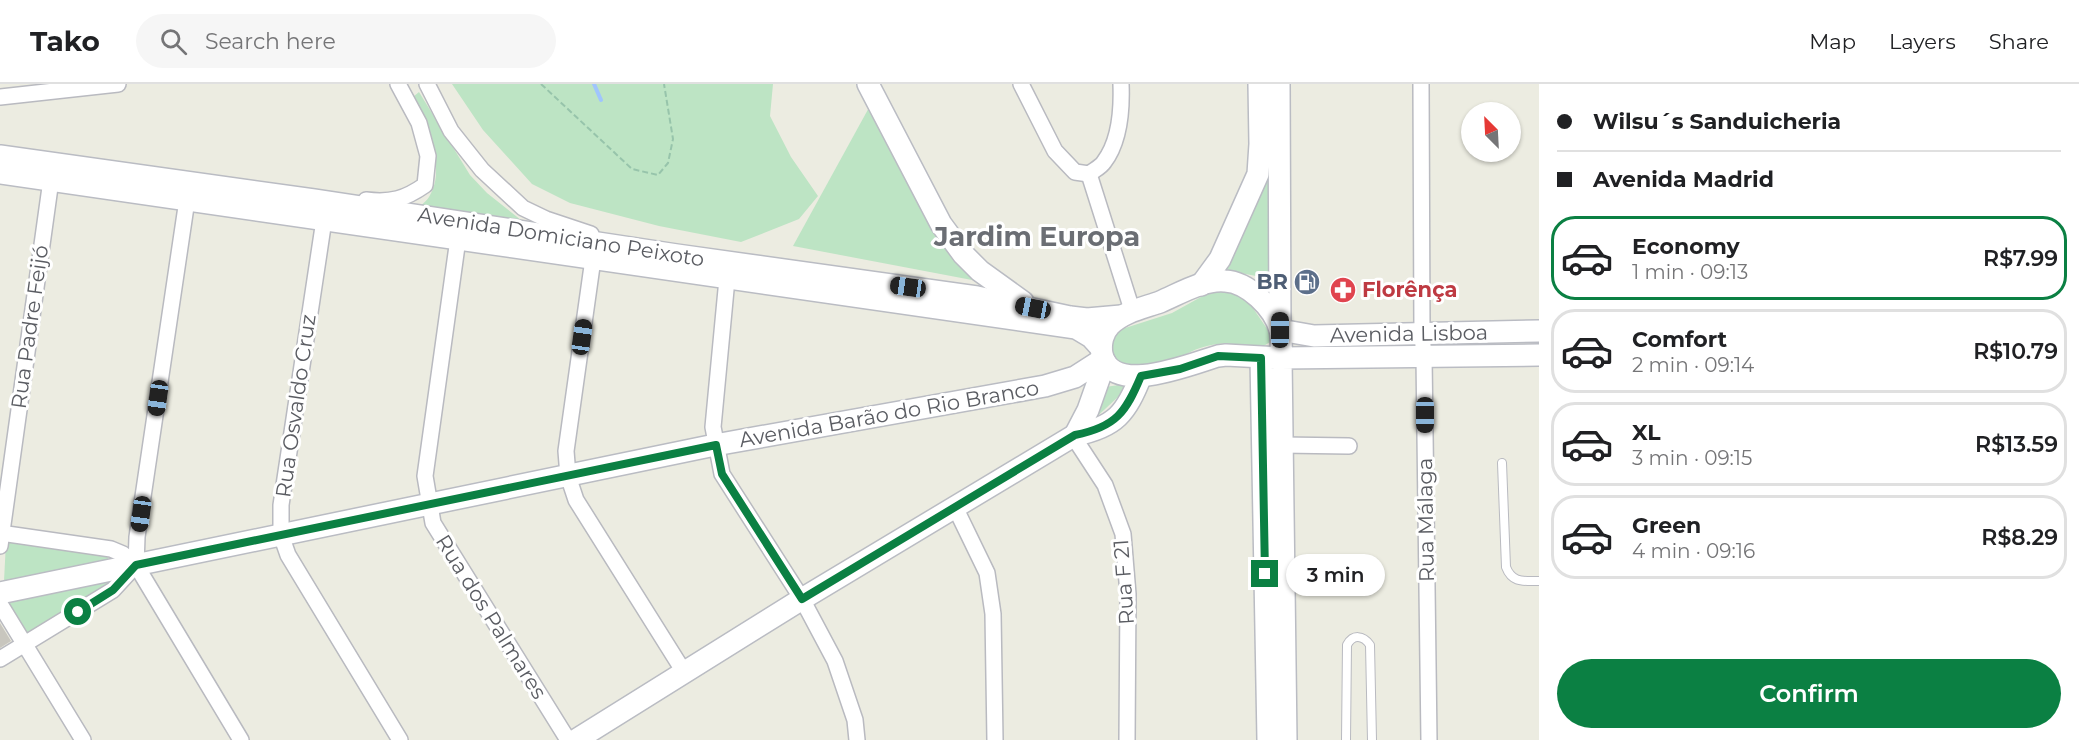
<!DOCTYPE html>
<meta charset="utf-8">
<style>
:root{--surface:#fff;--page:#f6f6f6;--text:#202124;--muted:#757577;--line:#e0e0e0;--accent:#0b8043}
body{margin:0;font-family:Montserrat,sans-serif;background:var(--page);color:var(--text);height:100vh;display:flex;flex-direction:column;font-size:22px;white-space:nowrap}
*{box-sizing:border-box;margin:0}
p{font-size:20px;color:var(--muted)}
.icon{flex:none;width:33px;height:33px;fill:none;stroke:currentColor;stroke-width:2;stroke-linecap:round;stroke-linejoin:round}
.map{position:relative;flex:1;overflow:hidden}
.panel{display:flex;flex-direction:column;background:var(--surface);width:540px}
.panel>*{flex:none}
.top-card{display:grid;align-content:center;height:132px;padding:0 18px;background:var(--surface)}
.needle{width:39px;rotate:336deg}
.tools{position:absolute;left:1461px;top:18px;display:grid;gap:12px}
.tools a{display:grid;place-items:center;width:60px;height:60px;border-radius:50%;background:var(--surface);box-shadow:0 2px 4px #0004;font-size:30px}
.end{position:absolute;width:27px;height:27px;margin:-14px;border:8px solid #0b8043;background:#fff;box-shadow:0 0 0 3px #fff}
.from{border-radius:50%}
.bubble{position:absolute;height:42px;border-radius:21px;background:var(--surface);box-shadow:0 2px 4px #0004;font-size:20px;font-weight:600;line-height:42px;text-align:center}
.car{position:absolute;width:18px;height:36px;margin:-18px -9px;border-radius:8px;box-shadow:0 0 4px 2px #0007;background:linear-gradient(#222 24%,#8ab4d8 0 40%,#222 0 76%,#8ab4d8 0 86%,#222 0)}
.top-card b{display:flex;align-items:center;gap:21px;height:57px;font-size:22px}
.top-card b+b{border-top:2px solid var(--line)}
.top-card i{width:15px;height:15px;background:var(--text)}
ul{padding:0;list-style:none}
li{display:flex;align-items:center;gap:18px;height:84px;margin:0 12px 9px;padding:0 6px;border:3px solid var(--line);border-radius:24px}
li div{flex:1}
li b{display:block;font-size:22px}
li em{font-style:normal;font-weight:600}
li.on{border-color:var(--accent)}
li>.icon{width:54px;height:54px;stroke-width:1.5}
.action{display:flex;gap:12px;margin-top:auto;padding:12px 18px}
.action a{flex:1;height:69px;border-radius:36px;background:var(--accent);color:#fff;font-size:24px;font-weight:600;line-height:69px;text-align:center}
header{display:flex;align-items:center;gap:36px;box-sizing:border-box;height:84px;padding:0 30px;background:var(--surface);border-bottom:2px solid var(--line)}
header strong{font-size:28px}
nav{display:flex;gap:33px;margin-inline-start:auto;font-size:21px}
.search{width:420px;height:54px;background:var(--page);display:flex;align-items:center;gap:15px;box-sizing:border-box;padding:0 21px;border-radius:33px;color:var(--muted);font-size:22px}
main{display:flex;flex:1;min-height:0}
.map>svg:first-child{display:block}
.green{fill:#bde4c4}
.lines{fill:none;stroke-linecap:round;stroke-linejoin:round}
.stream{stroke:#a0c5fd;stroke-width:4}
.building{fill:#c8c6be}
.lane-casing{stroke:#b9bac0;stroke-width:10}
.street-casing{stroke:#b9bac0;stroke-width:18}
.secondary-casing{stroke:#babcc3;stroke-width:24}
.path{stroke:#97c4ab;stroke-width:2;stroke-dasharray:6 3;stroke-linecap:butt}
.lane{stroke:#fff;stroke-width:8}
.street{stroke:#fff;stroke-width:15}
.secondary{stroke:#fff;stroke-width:21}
.route{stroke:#0b8043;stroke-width:8}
.labels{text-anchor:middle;stroke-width:6;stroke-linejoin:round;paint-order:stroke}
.street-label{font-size:21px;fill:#5a5c62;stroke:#fff}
.service-label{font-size:21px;font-weight:bold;fill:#4e5e75;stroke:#fff;text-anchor:end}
.health-label{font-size:21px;font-weight:bold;fill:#be3a42;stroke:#fff;text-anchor:start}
.district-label{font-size:27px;font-weight:bold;fill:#6b6e74;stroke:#fff}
</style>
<header>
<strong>Tako</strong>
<div class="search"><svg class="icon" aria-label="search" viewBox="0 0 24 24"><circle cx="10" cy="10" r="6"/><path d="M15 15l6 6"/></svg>Search here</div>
<nav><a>Map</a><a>Layers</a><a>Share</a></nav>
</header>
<main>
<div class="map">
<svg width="1539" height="656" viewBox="0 0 1539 656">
<rect width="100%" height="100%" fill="#ecece1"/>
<g class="green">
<path d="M452,0H773L770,32L791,73L818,112L799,135L741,158L659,142L570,119L532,100L483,46Z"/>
<path d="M1275,0L1276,220L1256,192L1220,185Z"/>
<path d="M419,8L470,91L487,109L531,144L412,128C418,124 425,119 429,113C448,83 424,41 413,13Z"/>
<path d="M871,20L972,196L793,162Z"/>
<path d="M1230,206L1246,214L1270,249L1271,254L1270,258L1262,263C1245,262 1225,257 1207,262C1197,264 1187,270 1177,274C1159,281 1131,286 1114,276L1107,259L1112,251L1122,245L1172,229L1210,208Z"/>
<path d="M1133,299L1090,339L1105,303Z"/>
<path d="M6,458L106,470L110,478L4,497Z"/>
<path d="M116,491L110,502L26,552L5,514Z"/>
</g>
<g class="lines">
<path class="stream" d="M594,0L601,16"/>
</g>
<path class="building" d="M0,539L11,557L0,564Z"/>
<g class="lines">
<defs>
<g id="lane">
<path d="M1502,379L1506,483C1512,499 1523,497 1539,497"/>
<path d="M1346,656L1347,561C1353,550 1363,551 1370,561L1372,656"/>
</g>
<g id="street">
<path d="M427,0L451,47L482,86L523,124L546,135L591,150"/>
<path d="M1021,0L1055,67L1075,88L1089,90"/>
<path d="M1421,0L1422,250L1424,273L1429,656"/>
<path d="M0,13L118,0"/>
<path d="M1089,90L1133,229"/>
<path d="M1089,90C1094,86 1101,83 1104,78C1120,57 1122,26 1121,0"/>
<path d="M187,116L137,453L136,481L241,656"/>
<path d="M366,116C391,119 405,115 425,101L428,72L419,39L398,0"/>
<path d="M324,136L281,421V451L288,471L400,656"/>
<path d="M458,155L425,392L433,439L568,656"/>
<path d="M593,175L566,367L568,392L576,416L684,588"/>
<path d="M727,195L713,343L722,390L802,515L835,577L855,636L857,656"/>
<path d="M1073,352L1105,401L1123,450L1128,510L1127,656"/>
<path d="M1282,361L1349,362"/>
<path d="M955,423L987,489L993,530L995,656"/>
<path d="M0,449L111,465L123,470L136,481L113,506L0,575"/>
<path d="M0,462L51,96"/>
<path d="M0,520L83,656"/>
</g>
<g id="secondary">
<path d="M868,0L941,140L963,170L980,187L1023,218"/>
<path d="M1279,0L1280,246L1314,252L1539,247"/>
<path d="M0,72L314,116L677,171L977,213L1070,233L1087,235L1121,232"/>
<path d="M0,89L1076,244L1091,253L1101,264"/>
<path d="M1201,201L1220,175L1258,90L1260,60L1259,0"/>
<path d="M1261,274L1268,656"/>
<path d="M1075,351L1088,326L1105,278"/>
<path d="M0,509L715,361L1045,302L1075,293L1103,275"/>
<path d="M576,656L802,515L1075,351C1116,343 1126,329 1141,292"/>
<path d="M1286,656L1281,274C1281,265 1282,255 1280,246C1274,224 1248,198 1225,197C1203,195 1179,210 1160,218C1143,224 1123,228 1110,241C1103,248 1100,260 1102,270C1111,314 1193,279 1218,272L1226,271L1281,274L1539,271"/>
</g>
</defs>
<use href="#lane" class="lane-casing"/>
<use href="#street" class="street-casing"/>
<use href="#secondary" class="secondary-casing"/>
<path class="path" d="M541,0L632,85L658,91L668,79L673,55L664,0"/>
<use href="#lane" class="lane"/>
<use href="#street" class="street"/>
<use href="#secondary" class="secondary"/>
</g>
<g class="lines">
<path class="route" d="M78,528L113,506L136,481L716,361L722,390L802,515L1075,351C1116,343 1126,328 1141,292L1180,285L1218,272L1261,274L1265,490"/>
</g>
<defs>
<symbol id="fuel-disc" viewBox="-11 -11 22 22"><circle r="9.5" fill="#5c6f8a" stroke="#fff"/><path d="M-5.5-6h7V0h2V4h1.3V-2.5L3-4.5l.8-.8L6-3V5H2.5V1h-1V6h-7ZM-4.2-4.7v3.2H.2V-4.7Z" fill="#fff"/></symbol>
<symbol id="pharmacy-disc" viewBox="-11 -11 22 22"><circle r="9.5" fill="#e0444e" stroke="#fff"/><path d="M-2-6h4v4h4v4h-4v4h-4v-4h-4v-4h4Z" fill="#fff"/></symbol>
</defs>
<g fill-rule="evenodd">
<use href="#fuel-disc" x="1292" y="183" width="30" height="30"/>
<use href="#pharmacy-disc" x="1328" y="191" width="30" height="30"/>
</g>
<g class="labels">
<g class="street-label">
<text transform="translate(561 153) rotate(9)" y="7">Avenida Domiciano Peixoto</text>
<text transform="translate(30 243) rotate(-82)" y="7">Rua Padre Feijó</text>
<text transform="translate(1409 250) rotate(-1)" y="7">Avenida Lisboa</text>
<text transform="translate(296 322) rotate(-82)" y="7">Rua Osvaldo Cruz</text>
<text transform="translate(889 330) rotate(-10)" y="7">Avenida Barão do Rio Branco</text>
<text transform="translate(1426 436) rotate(-91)" y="7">Rua Málaga</text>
<text transform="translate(1124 498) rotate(-94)" y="7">Rua F 21</text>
<text transform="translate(491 533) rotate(58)" y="7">Rua dos Palmares</text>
</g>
<g class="service-label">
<text x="1288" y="205">BR</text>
</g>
<g class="health-label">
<text x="1362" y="213">Florênça</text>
</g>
<g class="district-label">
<text x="1037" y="162">Jardim Europa</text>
</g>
</g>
</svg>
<div class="tools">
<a><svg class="needle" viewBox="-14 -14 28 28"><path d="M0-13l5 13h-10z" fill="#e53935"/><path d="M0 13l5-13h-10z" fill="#757577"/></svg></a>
</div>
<i class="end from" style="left:78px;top:528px"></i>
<i class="end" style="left:1265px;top:490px"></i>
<div class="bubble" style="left:1286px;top:470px;width:99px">3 min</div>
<i class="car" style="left:908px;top:203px;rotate:278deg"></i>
<i class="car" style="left:1033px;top:224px;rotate:281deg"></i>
<i class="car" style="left:1280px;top:246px;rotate:0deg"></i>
<i class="car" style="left:582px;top:253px;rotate:8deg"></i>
<i class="car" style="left:158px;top:314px;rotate:188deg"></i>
<i class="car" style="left:1425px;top:331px;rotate:180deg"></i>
<i class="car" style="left:141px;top:430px;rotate:188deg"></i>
</div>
<section class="panel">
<div class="top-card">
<b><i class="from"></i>Wilsu´s Sanduicheria</b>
<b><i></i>Avenida Madrid</b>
</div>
<ul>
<li class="on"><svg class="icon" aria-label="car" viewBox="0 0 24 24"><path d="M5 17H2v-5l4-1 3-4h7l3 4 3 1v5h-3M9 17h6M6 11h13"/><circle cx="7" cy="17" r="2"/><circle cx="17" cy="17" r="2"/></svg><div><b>Economy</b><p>1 min · 09:13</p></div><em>R$7.99</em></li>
<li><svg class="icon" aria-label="car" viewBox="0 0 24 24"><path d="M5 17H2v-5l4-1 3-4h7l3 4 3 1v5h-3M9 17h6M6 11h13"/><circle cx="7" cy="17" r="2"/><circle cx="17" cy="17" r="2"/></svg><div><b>Comfort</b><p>2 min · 09:14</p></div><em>R$10.79</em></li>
<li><svg class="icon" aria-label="car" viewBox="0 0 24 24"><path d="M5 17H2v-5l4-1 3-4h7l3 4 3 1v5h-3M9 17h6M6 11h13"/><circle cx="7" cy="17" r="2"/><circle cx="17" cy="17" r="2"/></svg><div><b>XL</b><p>3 min · 09:15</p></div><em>R$13.59</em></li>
<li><svg class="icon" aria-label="car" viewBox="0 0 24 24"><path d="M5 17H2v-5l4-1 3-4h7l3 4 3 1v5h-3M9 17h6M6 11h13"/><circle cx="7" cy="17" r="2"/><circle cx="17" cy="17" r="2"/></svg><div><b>Green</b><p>4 min · 09:16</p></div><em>R$8.29</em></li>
</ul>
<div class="action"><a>Confirm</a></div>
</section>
</main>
